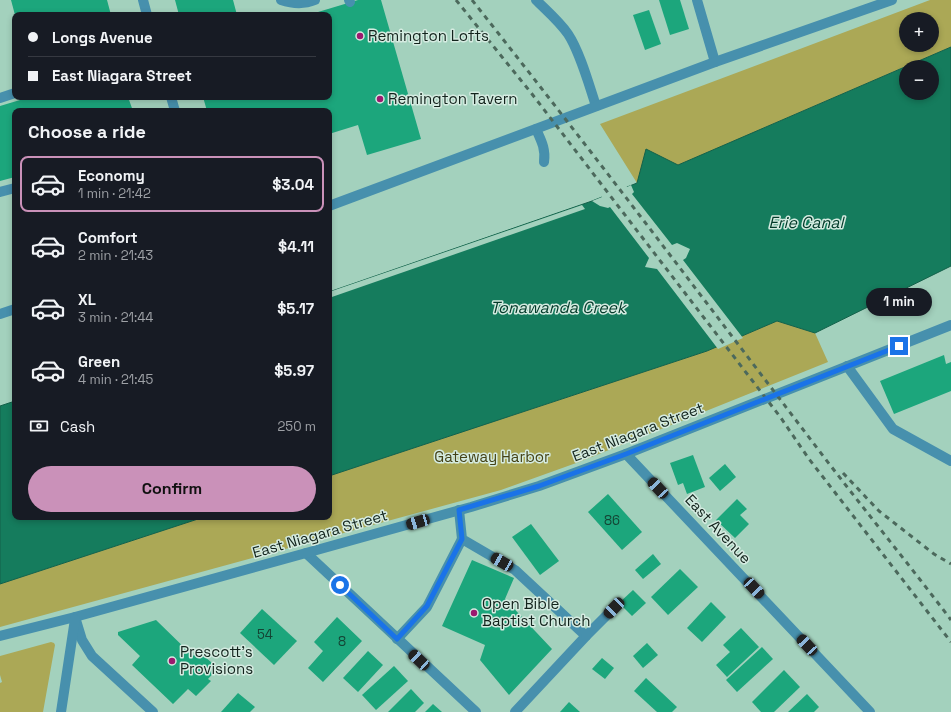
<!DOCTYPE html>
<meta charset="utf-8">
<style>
:root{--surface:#171b24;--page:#20242c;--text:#f1f3f6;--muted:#9ea1a6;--line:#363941;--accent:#ca91b9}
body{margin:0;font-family:"Space Grotesk",sans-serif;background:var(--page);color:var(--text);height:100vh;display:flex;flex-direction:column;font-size:15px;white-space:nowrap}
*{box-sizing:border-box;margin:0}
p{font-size:13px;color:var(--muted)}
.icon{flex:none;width:22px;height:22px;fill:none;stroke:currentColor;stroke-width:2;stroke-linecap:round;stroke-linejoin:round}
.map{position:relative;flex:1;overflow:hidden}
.side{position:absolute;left:12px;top:108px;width:320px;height:412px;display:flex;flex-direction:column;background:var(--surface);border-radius:8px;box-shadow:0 2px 6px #0003}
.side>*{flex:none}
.top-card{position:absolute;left:12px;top:12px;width:320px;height:88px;border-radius:8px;box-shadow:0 2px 6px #0003;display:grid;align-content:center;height:88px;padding:0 16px;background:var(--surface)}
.tools{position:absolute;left:899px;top:12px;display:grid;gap:8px}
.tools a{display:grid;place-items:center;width:40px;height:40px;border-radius:50%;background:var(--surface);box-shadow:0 2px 6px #0003;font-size:20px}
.end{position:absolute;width:18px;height:18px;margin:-9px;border:5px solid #1a73e8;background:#fff;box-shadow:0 0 0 2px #fff}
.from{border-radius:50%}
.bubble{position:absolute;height:28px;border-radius:14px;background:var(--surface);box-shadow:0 2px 6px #0003;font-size:13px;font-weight:700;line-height:28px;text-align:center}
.car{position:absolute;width:12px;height:24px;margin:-12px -6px;border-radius:5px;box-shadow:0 0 3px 1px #0007;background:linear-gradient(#222 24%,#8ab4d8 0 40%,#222 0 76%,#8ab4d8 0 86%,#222 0)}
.top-card b{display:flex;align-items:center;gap:14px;height:38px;font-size:15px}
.top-card b+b{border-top:1px solid var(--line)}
.top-card i{width:10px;height:10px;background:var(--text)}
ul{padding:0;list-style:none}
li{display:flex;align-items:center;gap:12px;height:56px;margin:0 8px 6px;padding:0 8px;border:2px solid transparent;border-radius:8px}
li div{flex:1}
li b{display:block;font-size:15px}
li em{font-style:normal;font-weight:700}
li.current{border-color:var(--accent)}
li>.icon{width:36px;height:36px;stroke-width:1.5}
h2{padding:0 16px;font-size:18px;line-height:48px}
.pay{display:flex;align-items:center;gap:10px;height:44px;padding:0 16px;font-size:15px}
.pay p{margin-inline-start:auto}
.action{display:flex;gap:8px;margin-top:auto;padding:8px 16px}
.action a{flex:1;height:46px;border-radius:24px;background:var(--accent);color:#111;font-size:16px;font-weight:700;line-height:46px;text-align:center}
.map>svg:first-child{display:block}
.green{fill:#aba856;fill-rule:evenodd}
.water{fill:#157c5d;stroke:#14614a;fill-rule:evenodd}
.pier{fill:#a3d1bd}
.building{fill:#1ca67c}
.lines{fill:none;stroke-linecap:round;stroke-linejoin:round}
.minor{stroke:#4790ad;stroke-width:10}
.rail{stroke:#4c695c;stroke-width:3;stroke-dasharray:5 5;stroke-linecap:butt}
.route{stroke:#1a73e8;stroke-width:5}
.poi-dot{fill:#9b1a6f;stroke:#d5ebe1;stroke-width:1.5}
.labels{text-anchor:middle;stroke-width:3;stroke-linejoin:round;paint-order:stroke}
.number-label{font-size:13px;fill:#144434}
.poi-label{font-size:15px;fill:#12231c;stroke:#d5ebe1;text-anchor:start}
.street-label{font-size:15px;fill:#12231c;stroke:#d5ebe1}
.park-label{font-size:15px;fill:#444216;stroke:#d5ebe1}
.water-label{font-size:16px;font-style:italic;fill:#023a29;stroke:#d5ebe1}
</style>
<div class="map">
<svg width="951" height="712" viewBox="0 0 951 712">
<rect width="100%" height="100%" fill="#a3d1bd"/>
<g class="green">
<path d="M930,0H951V47L637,183L600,124ZM906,19H932V45H906Z"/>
<path d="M777,321L815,333L828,362L579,462L501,490L0,627V584L204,517H329V476L707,351Z"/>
<path d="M51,642L54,643L55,645L43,712H0V683L2,682L0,675V656Z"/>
</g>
<g class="water">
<path d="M951,47V266L815,333L777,321L707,351L329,476V292L592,201L637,183L646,149L678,165ZM906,67H932V93H906Z"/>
<path d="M15,401V517H204L0,584V406Z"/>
</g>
<g class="pier">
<path d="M626,185L627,187L631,185L634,192L632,194L672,245L677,243L690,249L686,258L683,260L743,338L718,349L657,269L645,267L649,258L610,207L608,208L600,206L592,201L602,197L601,195Z"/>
<path d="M582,205L585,209L329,298V292Z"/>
</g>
<g class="building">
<path d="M11,0H107L111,15H15Z"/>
<path d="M175,0H233L237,15H179Z"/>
<path d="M358,0H381L421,139L367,155L358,125L329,134V111H207L203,97H329V15H308Z"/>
<path d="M659,0H680L689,29L670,35Z"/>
<path d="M649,10L661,44L645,50L633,15Z"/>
<path d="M30,97H128L133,111H15V177L0,181V106Z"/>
<path d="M944,355L946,364L951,362V391L894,414L880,381Z"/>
<path d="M693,455L705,487L687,494L683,483L678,485L670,463Z"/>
<path d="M725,464L736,477L720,491L709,478Z"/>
<path d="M608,494L642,532L622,550L588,512Z"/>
<path d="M737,499L747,509L740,515L749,524L735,538L716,520Z"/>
<path d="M531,524L559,561L540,575L512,537Z"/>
<path d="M653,554L661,564L643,579L635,570Z"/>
<path d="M472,560L514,578L505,599L552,649L509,695L480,660L485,645L442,626Z"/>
<path d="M680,569L698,587L668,615L651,597Z"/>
<path d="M633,590L646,603L632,616L619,603Z"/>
<path d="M711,602L726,617L702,642L687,628Z"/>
<path d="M262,609L297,641L274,665L240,633Z"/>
<path d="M337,617L362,641L323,682L308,668L323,651L314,642Z"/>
<path d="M156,620L193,656L198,651L218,668L208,679L211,681L196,696L188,689L173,704L132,665L140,656L118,635V632Z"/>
<path d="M741,628L759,647L727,677L716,665L730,652L723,645Z"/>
<path d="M647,643L658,655L643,668L633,656Z"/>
<path d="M762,647L773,659L737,692L726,680Z"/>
<path d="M368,651L383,665L358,692L343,678Z"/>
<path d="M602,658L614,668L605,679L592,669Z"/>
<path d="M394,666L408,681L376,710L362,695Z"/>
<path d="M784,670L800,687L774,712H761L752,702Z"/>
<path d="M646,678L677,707L672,712H657L634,691Z"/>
<path d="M411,689L424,703L415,712H388Z"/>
<path d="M238,693L255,707L250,712H221Z"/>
<path d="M807,694L819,707L814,712H788Z"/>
<path d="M569,702L580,712H560Z"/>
<path d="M433,704L442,712H425Z"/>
</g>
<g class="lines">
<g class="minor">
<path d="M143,0L147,15"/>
<path d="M281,0C293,4 303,5 315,0"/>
<path d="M349,0L350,2"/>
<path d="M536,0C547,11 559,21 568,34C580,52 589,85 596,106"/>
<path d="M697,0L715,62"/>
<path d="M171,97L175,111"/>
<path d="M0,98L15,93"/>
<path d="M536,129C541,140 546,149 544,162"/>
<path d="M0,192L15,188"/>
<path d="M329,206L715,62L892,0"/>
<path d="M0,314L15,309"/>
<path d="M847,366L893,429L951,461"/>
<path d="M626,454L870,712"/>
<path d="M459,510L462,539L515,570L586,636L515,712"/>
<path d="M306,553L476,712"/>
<path d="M75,617L82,640L92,656L153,712"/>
<path d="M0,636L75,617L306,553L471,507L539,486L626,454L951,325"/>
<path d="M586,636L614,608"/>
<path d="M397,639L427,607L462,539"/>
<path d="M61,712L75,619"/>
</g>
<g class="rail">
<path d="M456,0L532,94L781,418L809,459L951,642"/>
<path d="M472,0C587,145 699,293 811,440C857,501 905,559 951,620"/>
<path d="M843,473L879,511L934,554L951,564"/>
</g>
</g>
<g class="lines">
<path class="route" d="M340,585L397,639L427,606L462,539L459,510L539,486L626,454L899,346"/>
</g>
<g class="poi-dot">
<circle cx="360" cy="36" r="4"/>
<circle cx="380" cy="99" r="4"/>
<circle cx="474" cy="613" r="4"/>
<circle cx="172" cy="661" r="4"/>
</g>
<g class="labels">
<g class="number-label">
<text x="612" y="525">86</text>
<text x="265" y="639">54</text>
<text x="342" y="646">8</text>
</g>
<g class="poi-label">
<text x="368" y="41">Remington Lofts</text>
<text x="388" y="104">Remington Tavern</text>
<text x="482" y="609">Open Bible<tspan x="482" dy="17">Baptist Church</tspan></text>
<text x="180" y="657">Prescott's<tspan x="180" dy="17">Provisions</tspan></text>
</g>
<g class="street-label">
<text transform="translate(638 432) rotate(-21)" y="5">East Niagara Street</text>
<text transform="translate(718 529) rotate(47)" y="5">East Avenue</text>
<text transform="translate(320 534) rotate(-16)" y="5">East Niagara Street</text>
</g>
<g class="park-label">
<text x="492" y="462">Gateway Harbor</text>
</g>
<g class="water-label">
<text x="806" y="228">Erie Canal</text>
<text x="558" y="313">Tonawanda Creek</text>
</g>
</g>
</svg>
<div class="tools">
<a>+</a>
<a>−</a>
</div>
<i class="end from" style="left:340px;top:585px"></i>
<i class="end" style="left:899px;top:346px"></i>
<div class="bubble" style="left:866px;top:288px;width:66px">1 min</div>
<i class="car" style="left:658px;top:488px;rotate:317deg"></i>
<i class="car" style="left:418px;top:522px;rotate:254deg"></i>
<i class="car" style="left:502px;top:562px;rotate:300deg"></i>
<i class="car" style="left:754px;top:588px;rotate:137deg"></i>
<i class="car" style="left:614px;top:608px;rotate:224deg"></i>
<i class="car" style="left:807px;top:645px;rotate:317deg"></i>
<i class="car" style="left:419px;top:660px;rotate:313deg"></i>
<div class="top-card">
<b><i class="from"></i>Longs Avenue</b>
<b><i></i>East Niagara Street</b>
</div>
<section class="side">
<h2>Choose a ride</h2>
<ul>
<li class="current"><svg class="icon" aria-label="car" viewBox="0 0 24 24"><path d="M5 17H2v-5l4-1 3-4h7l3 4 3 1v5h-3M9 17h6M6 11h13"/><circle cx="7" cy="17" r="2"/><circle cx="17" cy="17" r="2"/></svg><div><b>Economy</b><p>1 min · 21:42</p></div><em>$3.04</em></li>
<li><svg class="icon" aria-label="car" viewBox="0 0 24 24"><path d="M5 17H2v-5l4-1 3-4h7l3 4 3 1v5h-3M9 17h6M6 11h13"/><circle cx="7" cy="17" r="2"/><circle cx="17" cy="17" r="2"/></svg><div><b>Comfort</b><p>2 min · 21:43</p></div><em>$4.11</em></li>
<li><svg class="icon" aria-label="car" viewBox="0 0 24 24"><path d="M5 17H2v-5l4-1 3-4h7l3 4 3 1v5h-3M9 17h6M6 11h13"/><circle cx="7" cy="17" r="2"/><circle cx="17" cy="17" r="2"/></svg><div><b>XL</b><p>3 min · 21:44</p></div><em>$5.17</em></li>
<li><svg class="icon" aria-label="car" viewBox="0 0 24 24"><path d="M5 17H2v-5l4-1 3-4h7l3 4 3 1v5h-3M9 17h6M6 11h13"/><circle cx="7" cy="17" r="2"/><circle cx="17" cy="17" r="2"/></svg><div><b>Green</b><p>4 min · 21:45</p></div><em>$5.97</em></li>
</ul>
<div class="pay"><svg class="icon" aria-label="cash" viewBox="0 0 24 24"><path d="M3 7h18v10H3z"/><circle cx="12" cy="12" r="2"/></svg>Cash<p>250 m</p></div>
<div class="action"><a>Confirm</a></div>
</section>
</div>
